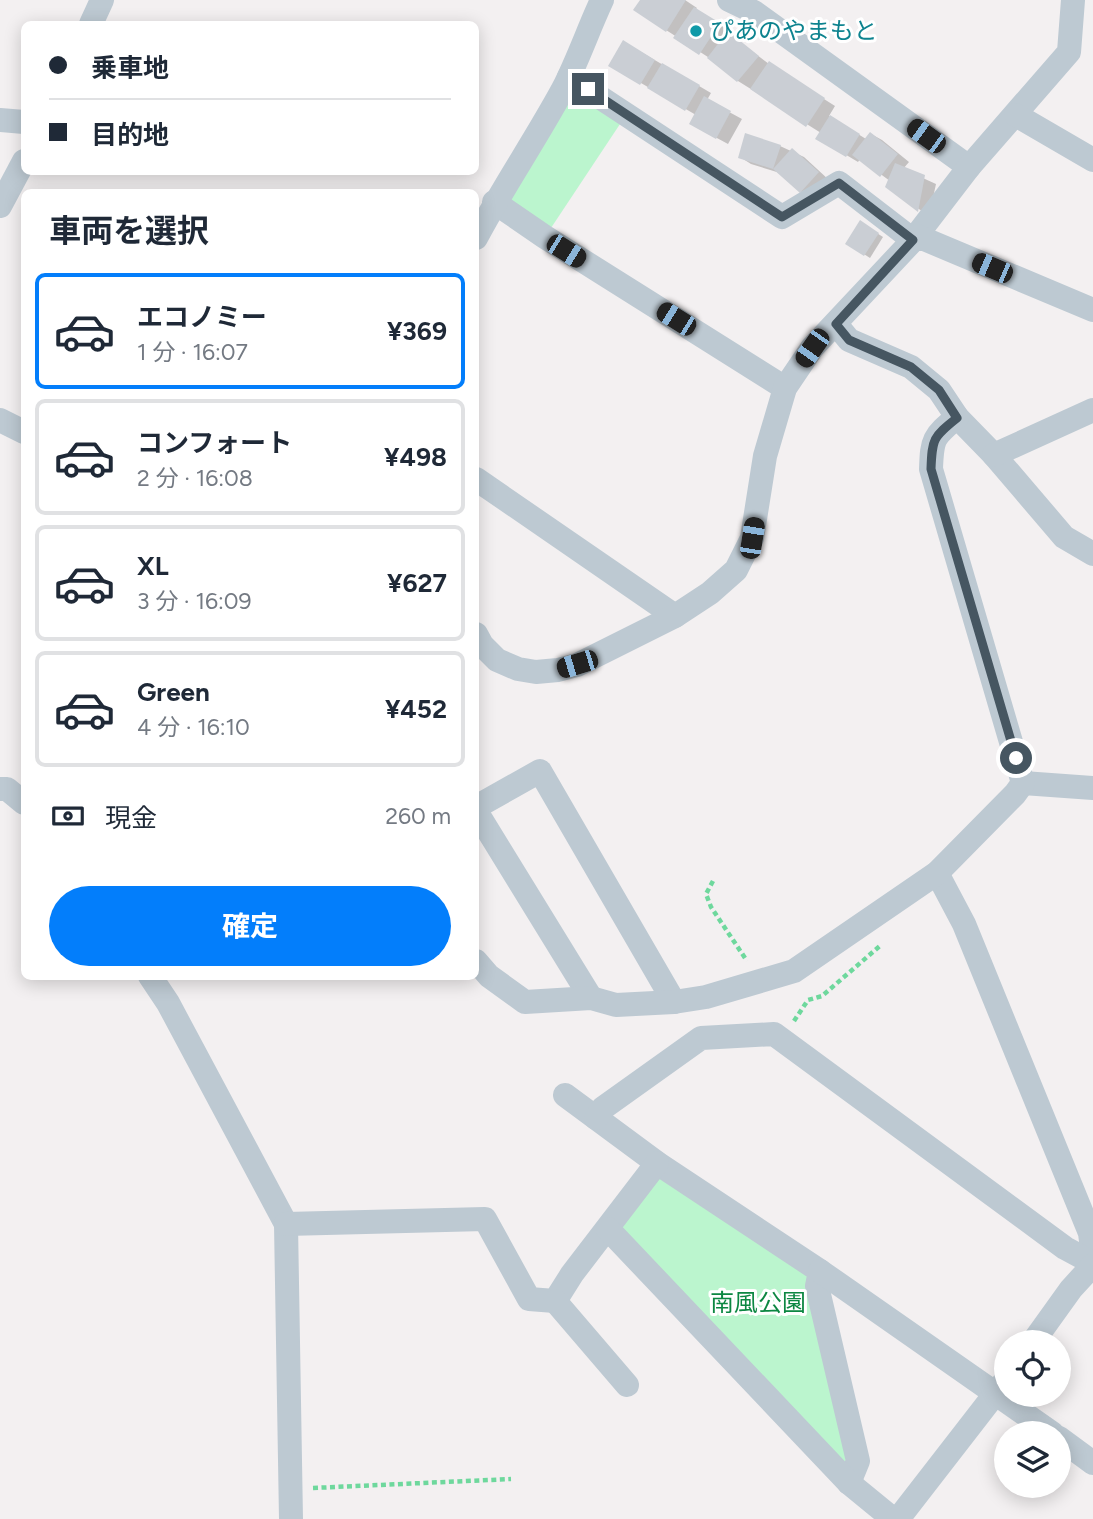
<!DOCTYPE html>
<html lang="ja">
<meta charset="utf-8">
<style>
:root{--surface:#fff;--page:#f6f6f7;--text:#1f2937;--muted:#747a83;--line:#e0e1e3;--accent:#037efb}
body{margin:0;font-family:Figtree,"Noto Sans JP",sans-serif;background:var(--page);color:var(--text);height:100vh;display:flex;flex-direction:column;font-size:26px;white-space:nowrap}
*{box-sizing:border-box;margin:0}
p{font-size:23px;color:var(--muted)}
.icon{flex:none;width:38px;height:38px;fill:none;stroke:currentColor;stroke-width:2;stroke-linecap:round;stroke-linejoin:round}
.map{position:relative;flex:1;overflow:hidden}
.details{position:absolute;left:21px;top:189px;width:458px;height:791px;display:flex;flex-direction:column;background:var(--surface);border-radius:10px;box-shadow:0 4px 18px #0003}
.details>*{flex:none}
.hud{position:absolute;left:21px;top:21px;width:458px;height:154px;border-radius:10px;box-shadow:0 4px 18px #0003;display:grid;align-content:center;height:154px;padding:0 28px;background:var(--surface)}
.fabs{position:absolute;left:994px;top:1330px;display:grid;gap:14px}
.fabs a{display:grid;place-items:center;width:77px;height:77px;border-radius:50%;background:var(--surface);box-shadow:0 4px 18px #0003;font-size:35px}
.end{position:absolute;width:32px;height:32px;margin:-16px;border:9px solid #465661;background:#fff;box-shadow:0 0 0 4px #fff}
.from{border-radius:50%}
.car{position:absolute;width:21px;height:42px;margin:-21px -10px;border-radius:9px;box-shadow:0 0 5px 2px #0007;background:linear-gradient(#222 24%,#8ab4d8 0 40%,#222 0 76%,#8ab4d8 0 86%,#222 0)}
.hud b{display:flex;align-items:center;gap:24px;height:66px;font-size:26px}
.hud b+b{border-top:2px solid var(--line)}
.hud i{width:18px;height:18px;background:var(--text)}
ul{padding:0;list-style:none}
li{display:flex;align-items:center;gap:21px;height:116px;margin:0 14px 10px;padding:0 14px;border:4px solid var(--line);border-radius:10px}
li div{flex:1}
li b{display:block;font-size:26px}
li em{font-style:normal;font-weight:700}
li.active{border-color:var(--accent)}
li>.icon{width:63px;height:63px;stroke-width:1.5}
h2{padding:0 28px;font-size:32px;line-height:84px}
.pay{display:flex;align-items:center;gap:18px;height:77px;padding:0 28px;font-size:26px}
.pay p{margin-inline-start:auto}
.button{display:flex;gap:14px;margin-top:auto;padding:14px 28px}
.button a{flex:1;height:80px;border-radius:42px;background:var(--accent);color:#fff;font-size:28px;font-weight:700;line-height:80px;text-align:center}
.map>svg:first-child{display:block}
.green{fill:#bbf5ce}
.shadow{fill:#0003}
.building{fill:#caced4}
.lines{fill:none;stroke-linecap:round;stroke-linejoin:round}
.path{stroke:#6ed89d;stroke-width:4.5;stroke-dasharray:5 3.5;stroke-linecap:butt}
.street{stroke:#bdc9d2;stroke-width:24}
.route{stroke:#465661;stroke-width:9}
.culture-dot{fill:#0f9aa8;stroke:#fff;stroke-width:2.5}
.labels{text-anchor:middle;stroke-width:6;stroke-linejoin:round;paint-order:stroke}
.culture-label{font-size:24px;fill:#0d838f;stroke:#fff;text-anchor:start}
.park-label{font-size:24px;fill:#0c8742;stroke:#fff}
</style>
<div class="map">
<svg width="1093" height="1519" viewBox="0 0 1093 1519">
<rect width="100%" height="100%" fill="#f3f0f1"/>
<g class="green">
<path d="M569,77L626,115L545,237L494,202Z"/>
<path d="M657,1163L820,1271L849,1483L608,1229Z"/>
</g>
<g class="shadow">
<path d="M642,0H685L697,8L696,9L730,31L728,33L769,64L835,106L829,116L866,139L871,134L882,140L909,162L903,169L936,184L929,216L887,187L890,181L860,159L858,162L818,138L821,133L738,81L711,59L666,30Z"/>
<path d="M624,42L711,93L707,100L742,119L728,144L691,124L696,115L610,65Z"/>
<path d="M780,146L804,157L829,180L801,192L780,173L751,164L740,157Z"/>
<path d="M861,223L883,237L870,258L847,243Z"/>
</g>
<g class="building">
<path d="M640,0H686L666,32L633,10Z"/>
<path d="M694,7L720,23L699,55L673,38Z"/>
<path d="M728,31L759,56L737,82L707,58Z"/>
<path d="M623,40L655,60L640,85L608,66Z"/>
<path d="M769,61L825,98L806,127L750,89Z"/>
<path d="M662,63L700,85L685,111L647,88Z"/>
<path d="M704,96L731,111L716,139L689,124Z"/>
<path d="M830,115L860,134L846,157L815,139Z"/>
<path d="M870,132L898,154L880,177L852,155Z"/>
<path d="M745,133L781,145L773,169L738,158Z"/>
<path d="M792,148L819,172L800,193L773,169Z"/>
<path d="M895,163L925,175L918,212L885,187Z"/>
<path d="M860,220L879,233L864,256L845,244Z"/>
</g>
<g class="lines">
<g class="path">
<path d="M713,881L706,894L711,907L747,961"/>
<path d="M794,1021L808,1000L822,996L881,945"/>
<path d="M313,1488L511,1479"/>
</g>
<g class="street">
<path d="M729,0L754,12L969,167"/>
<path d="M91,24L102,0"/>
<path d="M569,77L782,217L839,183L913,240L969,167L1069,52L1073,0"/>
<path d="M1016,115L1093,160"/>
<path d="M0,120L24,122"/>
<path d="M494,202L545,237L785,388"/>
<path d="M0,206L24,161"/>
<path d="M476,238C503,187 536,139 563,89C578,60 588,30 602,0"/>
<path d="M836,324L849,340L911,367L939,390L957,417L994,455L1064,537L1093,554"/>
<path d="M957,417C933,437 932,439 931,469L1023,783"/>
<path d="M0,420L24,432"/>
<path d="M994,455L1093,410"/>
<path d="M476,479L675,616"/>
<path d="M476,634L482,645L497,660L518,669L536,672L558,670L577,665L675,616L710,593L736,570L752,538L765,456L785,388L812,348L917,236L1093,310"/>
<path d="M1023,783L1093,788"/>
<path d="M0,789H7L24,803"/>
<path d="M476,807L540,771L674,1002"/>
<path d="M476,811L591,998"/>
<path d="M937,873L964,924L1090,1233L1093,1257"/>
<path d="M476,961L489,976L525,1002L591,998L616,1005L674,1002L706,997L794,971L937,873L1015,794L1023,783"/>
<path d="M150,976L168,1003L286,1224L291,1519"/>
<path d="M565,1095L657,1163L820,1271L817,1286L858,1461L849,1483"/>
<path d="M596,1118L603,1108L701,1038L774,1034L1065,1248L1093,1263"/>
<path d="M286,1224L485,1219L529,1299L555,1301L572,1274L657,1163"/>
<path d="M608,1229L849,1483L893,1519"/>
<path d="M820,1271L1052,1433"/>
<path d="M555,1301L627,1385"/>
<path d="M1033,1342L1071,1289L1093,1265"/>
<path d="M1059,1438L1093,1463"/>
<path d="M898,1519L1005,1381"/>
</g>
</g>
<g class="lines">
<path class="route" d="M588,89L782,217L839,183L913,240L836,324L849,340L911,367L939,390L957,418C933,437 932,439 931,469L1016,758"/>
</g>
<circle class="culture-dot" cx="696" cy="31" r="7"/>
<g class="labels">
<g class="culture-label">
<text x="710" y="39">ぴあのやまもと</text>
</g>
<g class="park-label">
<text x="758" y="1311">南風公園</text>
</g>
</g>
</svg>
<div class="fabs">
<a><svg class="icon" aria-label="locate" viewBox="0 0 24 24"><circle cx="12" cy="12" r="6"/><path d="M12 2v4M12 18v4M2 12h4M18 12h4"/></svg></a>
<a><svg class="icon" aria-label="layers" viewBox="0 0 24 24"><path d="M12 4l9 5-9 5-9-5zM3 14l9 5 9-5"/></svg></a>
</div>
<i class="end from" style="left:1016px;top:758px"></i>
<i class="end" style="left:588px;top:89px"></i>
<i class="car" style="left:926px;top:136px;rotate:306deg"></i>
<i class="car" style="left:566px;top:251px;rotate:122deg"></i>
<i class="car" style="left:992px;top:268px;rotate:293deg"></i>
<i class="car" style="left:676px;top:319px;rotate:302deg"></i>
<i class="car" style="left:812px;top:348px;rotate:215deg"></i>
<i class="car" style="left:752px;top:538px;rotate:9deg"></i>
<i class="car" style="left:577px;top:664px;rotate:253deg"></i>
<div class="hud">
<b><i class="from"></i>乗車地</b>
<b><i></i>目的地</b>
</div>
<section class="details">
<h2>車両を選択</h2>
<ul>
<li class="active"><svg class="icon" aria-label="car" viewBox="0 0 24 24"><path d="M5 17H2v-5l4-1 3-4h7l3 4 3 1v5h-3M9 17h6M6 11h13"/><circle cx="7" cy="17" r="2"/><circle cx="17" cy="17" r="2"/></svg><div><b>エコノミー</b><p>1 分 · 16:07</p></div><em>¥369</em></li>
<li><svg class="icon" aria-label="car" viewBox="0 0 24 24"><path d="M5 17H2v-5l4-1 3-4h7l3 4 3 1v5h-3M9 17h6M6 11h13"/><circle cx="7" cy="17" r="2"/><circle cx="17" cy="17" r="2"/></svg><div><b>コンフォート</b><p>2 分 · 16:08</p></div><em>¥498</em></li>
<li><svg class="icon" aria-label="car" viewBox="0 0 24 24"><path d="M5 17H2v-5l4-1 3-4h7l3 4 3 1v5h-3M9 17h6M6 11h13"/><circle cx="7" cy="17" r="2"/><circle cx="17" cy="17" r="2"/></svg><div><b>XL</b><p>3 分 · 16:09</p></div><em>¥627</em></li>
<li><svg class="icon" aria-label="car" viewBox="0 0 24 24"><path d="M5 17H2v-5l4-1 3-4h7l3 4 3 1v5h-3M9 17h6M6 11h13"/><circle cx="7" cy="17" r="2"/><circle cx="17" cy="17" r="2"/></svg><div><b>Green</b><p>4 分 · 16:10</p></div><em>¥452</em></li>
</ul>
<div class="pay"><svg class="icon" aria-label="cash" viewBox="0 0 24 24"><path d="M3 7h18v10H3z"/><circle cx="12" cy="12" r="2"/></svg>現金<p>260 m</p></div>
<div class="button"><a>確定</a></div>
</section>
</div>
